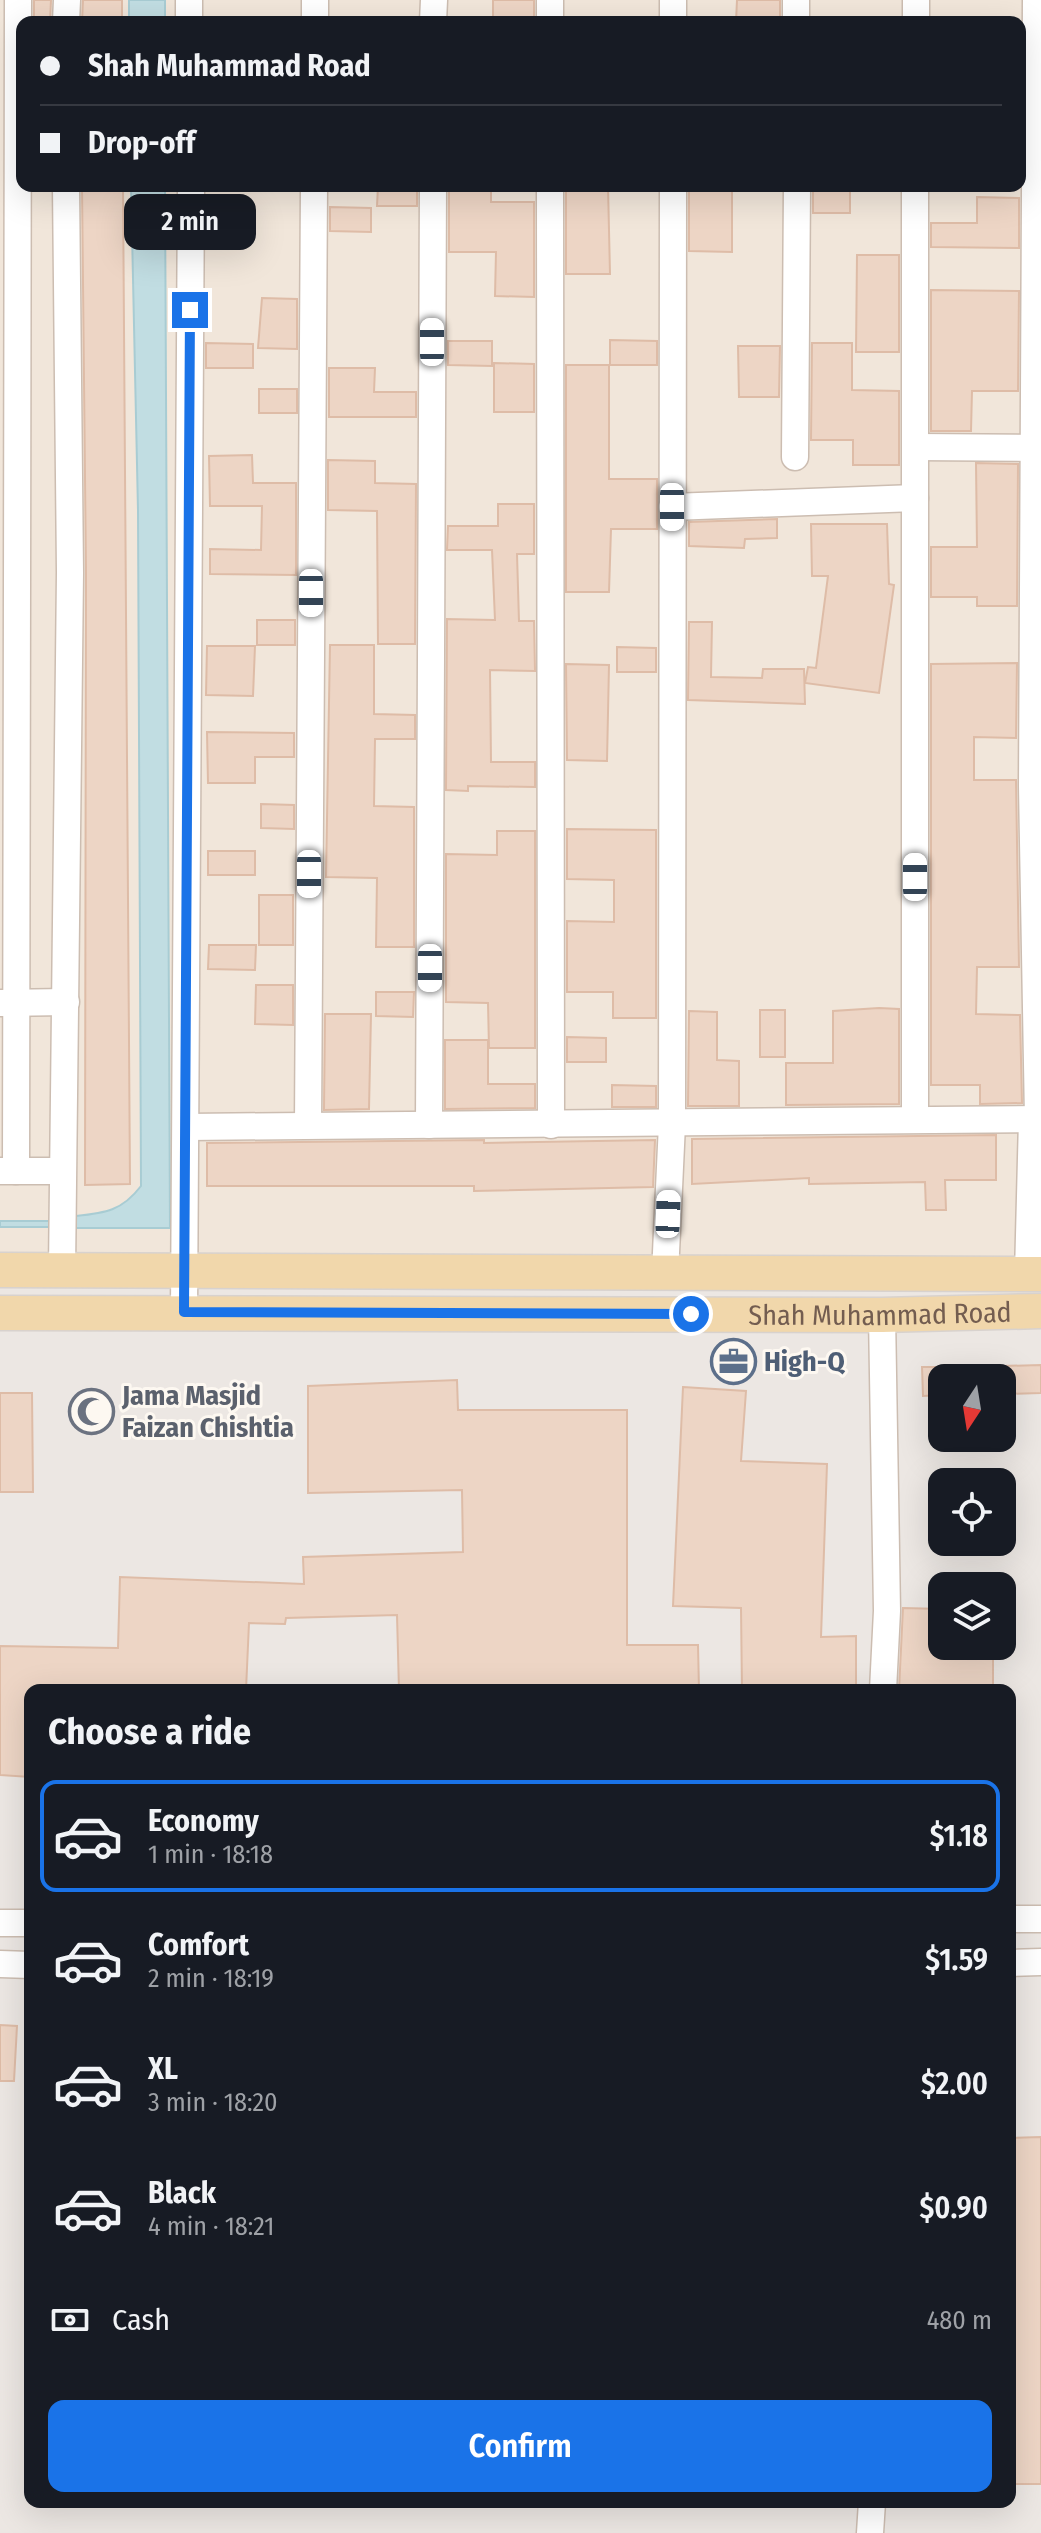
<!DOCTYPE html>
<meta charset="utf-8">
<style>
:root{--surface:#171b24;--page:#20242c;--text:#f1f3f6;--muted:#9ea1a6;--line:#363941;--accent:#1a73e8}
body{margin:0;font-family:"Fira Sans Condensed",sans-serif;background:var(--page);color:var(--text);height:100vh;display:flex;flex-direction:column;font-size:30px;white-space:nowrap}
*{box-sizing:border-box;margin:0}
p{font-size:26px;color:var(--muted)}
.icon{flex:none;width:44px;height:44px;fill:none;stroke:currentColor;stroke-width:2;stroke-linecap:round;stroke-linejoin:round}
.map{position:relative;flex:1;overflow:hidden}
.sheet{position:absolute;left:24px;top:1684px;width:992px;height:824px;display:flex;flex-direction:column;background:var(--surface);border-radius:16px;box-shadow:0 8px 32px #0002}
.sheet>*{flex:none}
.banner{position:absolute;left:16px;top:16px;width:1010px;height:176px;border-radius:16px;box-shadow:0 8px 32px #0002;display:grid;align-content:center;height:176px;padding:0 24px;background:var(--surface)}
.needle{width:52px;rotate:192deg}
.controls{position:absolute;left:928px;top:1364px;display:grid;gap:16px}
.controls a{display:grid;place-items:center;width:88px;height:88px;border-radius:16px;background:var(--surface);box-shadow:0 8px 32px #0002;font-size:40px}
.end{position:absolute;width:36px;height:36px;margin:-18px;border:10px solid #1a73e8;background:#fff;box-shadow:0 0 0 4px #fff}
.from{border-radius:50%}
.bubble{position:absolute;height:56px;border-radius:16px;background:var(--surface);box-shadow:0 8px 32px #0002;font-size:26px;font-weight:600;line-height:56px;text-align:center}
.car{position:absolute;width:24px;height:48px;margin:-24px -12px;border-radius:10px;box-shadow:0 0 6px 2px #0007;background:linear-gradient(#fff 24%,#345 0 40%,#fff 0 76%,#345 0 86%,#fff 0)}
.banner b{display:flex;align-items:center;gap:28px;height:76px;font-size:30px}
.banner b+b{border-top:2px solid var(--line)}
.banner i{width:20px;height:20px;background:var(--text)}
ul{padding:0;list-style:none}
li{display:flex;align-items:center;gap:24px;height:112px;margin:0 16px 12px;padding:0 8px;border:4px solid transparent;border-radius:16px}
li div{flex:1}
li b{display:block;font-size:30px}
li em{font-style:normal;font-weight:600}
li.on{border-color:var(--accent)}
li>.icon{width:72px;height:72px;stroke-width:1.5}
h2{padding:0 24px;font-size:36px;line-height:96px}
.pay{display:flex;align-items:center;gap:20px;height:88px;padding:0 24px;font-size:30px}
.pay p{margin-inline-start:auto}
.button{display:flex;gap:16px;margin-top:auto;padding:16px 24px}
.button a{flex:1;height:92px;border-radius:16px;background:var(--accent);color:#fff;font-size:32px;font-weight:600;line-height:92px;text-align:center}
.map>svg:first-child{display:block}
.residential{fill:#f1e6da;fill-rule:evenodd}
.industrial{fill:#ece7e3;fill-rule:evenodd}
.water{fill:#c1dde2;stroke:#a8ccd3;stroke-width:2}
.building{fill:#edd5c5;stroke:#debca7;stroke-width:2}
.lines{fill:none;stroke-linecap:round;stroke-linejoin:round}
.minor-casing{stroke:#ccbdb1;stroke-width:29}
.major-casing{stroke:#d8d2ce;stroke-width:37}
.minor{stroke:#fff;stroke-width:26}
.major{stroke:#f1d7ab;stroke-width:34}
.route{stroke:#1a73e8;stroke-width:10}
.labels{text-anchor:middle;stroke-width:6;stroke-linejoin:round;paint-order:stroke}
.street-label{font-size:28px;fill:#735d50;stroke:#fdf8f1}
.service-label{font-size:28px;font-weight:bold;fill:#4e5e75;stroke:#fdf8f1;text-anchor:start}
.worship-label{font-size:28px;font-weight:bold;fill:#5b616d;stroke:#fdf8f1;text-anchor:start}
</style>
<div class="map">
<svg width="1041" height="2533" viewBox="0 0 1041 2533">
<rect width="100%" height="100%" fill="#faf4eb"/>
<path class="residential" d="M0,0H1041V1278L0,1276ZM22,22H1020V186H22Z"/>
<path class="industrial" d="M1041,1272V2533H0V1276ZM942,1378H1002V1438H942ZM942,1482H1002V1542H942ZM942,1586H1002V1646H942ZM30,1690H1010V2502H30Z"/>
<g class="water">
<rect x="129" y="0" width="36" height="22"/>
<path d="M131,186H165L170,1228H75L76,1216C105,1213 122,1211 141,1186L138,510Z"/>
<path d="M0,1221H56L57,1227H0Z"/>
</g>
<g class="building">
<path d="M34,0H51L50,22H34Z"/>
<path d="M83,0H122V22H82Z"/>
<rect x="493" y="0" width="41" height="17"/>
<path d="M737,0H780V22H736Z"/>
<path d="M82,186H123L130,1184L85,1185L86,573Z"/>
<path d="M378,186H417V206H377Z"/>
<path d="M449,186H491V202H534V297L495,296L496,252H449Z"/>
<path d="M566,186H608L610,274H566Z"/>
<path d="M689,186H732V252L689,251Z"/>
<rect x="813" y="186" width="37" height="27"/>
<path d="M977,197L1019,198V248L931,247V223H977Z"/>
<path d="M330,207L371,208V232L330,231Z"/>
<path d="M857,255H899V352H856Z"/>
<path d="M931,290L1019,291L1018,391H972L971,431H931Z"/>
<path d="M262,298L297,299V349L258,348Z"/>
<path d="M610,340L657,341V365H610Z"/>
<path d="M448,341H492V366L448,365Z"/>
<path d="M206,343L253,344V368H206Z"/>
<path d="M812,343H852V390L899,391V465H853V440H811Z"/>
<path d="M738,346H780L779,397H739Z"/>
<path d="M494,363L534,364V412H494Z"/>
<path d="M566,365H609V479H657V529H611L609,592H566Z"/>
<path d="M329,368H375L374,392H416V417H329Z"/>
<rect x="259" y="389" width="38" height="24"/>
<path d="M252,455L253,483H296V575L210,574V549L261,550L262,506H210L209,456Z"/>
<path d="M328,460L375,461V483L416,484L415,644H378L377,511L328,510Z"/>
<path d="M976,463L1018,464L1017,606H977V597H931V547H977Z"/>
<path d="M498,504H534V554H517L519,621H534L535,671L490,670L491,762H535V787L468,786V791L446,790L447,619L495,620L492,550H447L448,526H498Z"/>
<path d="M777,519V538L745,539L744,548L689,546V522Z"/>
<path d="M811,524H887L889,584L894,585L879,693L805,683L808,667L816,668L828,576H812Z"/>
<rect x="257" y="620" width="38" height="25"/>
<path d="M689,622H712L711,677L762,678L763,669H804L805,704L688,700Z"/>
<path d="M330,645H374V714L415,715V739H375L374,806L414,807V947H376L377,878L326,877Z"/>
<path d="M207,646H255L253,696L206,695Z"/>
<path d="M617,647L656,648V672H617Z"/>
<path d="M1017,663L1016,738L974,737V780H1016L1019,967H977L976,1014L1020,1015L1022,1103L980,1104V1085H931V664Z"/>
<path d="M566,664L609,665L607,761L567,760Z"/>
<path d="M207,732L294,733V757H255V783H208Z"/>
<path d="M261,804L294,805V829L261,828Z"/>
<path d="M567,829L656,830V1018H613V992H567V921L614,922V880L567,879Z"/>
<path d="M497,831H535V1048H489L488,1003L446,1002V854L497,855Z"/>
<rect x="208" y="851" width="47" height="24"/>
<rect x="259" y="895" width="34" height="50"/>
<path d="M209,945H256L255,970L208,969Z"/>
<path d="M256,985H293V1025L255,1024Z"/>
<path d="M376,992H414L413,1017L376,1016Z"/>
<path d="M879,1008L899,1009V1104L786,1105V1063H833V1011Z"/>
<rect x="760" y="1010" width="25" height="47"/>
<path d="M689,1011L717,1012V1060L739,1061V1106H688Z"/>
<path d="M325,1014H371L369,1109L324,1110Z"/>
<path d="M567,1037L606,1038V1062H567Z"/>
<path d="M445,1040H488V1084H535V1108L445,1109Z"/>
<path d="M612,1085L656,1086V1107H612Z"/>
<path d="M996,1135V1180H945L946,1210H926L925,1182L809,1184V1178L692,1184V1139Z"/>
<path d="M484,1140V1143L655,1140L653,1187L474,1191V1186H207V1143Z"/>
<path d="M1041,1365V1393L1002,1394V1366Z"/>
<path d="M922,1367H942V1395L923,1396Z"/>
<path d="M457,1380L458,1410H627V1645H698L699,1690H399L397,1615L286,1618L285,1624L249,1623L246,1690H30V1777L0,1775V1646L118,1648L120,1577L304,1584L303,1557L463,1552L462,1490L308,1493V1386Z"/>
<path d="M683,1387L746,1391L741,1461L827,1464L821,1637L856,1636V1690H742L741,1608L673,1606Z"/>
<path d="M0,1393H32L33,1492H0Z"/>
<path d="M903,1608L942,1609V1646H993V1690H899Z"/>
<path d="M0,2025L17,2026L14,2081H0Z"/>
<path d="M1041,2137V2484H1010V2138Z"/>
</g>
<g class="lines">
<defs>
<g id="minor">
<path d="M189,0V22"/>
<path d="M550,0V22"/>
<path d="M673,0V22"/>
<path d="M796,0V22"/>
<path d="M1036,0L1032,786L1038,1119"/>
<path d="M66,22L67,0"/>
<path d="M315,22V0"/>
<path d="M433,22L434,0"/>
<path d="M916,22V0"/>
<path d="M550,186L551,1125"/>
<path d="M916,447L1041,448"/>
<path d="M795,457L797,186"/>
<path d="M672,507L915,498"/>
<path d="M1,1003L66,1002"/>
<path d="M915,1119V186"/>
<path d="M308,1125L314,186"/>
<path d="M429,1125L433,186"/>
<path d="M188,1127L1041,1119"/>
<path d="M0,1171H62"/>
<path d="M16,1171L18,0"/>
<path d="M62,1270L70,573L66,186"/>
<path d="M665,1274L672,1124L673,186"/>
<path d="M1028,1274L1032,1119"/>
<path d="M184,1312L191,186"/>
<path d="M882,1315L887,1611L883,1690"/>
<path d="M1010,1919H1041"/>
<path d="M0,1923H30"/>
<path d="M1010,1963L1041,1962"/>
<path d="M0,1964L30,1965"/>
<path d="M870,2533L872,2502"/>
</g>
<g id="major">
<path d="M0,1270L1041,1274"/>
<path id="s1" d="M0,1313L882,1315L1041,1311"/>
</g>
</defs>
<use href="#minor" class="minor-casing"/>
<use href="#major" class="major-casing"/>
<use href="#minor" class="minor"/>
<use href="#major" class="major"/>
</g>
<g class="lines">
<path class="route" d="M190,310L184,1312L691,1314"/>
</g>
<defs>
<symbol id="office-ring" viewBox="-11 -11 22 22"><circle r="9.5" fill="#fdf8f1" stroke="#5c6f8a" stroke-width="1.5"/><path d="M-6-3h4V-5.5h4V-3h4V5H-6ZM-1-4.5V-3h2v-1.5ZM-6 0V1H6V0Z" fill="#5c6f8a"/></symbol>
<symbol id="mosque-ring" viewBox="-11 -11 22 22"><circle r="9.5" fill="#fdf8f1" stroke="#6b7280" stroke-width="1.5"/><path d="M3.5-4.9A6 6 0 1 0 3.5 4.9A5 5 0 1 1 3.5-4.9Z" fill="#6b7280"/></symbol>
</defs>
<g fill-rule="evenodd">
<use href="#office-ring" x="708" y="1336" width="51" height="51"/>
<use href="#mosque-ring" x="66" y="1386" width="51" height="51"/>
</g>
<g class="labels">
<g class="street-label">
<text dy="10" stroke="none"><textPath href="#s1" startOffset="880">Shah Muhammad Road</textPath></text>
</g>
<g class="service-label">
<text x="764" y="1371">High-Q</text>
</g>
<g class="worship-label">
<text x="122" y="1405">Jama Masjid<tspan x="122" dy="32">Faizan Chishtia</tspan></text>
</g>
</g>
</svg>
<div class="controls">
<a><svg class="needle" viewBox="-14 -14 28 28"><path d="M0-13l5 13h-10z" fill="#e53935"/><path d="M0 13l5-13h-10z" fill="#9ea1a6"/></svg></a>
<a><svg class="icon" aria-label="locate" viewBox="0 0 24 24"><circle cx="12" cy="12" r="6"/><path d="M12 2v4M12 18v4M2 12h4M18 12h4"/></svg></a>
<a><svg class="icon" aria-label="layers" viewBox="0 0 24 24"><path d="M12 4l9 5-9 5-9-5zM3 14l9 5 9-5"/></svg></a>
</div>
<i class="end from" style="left:691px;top:1314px"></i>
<i class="end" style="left:190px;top:310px"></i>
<div class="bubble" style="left:124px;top:194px;width:132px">2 min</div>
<i class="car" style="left:432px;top:342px;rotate:0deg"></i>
<i class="car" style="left:672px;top:507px;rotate:180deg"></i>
<i class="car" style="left:311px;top:593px;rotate:180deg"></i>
<i class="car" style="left:309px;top:874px;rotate:180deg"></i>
<i class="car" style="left:915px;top:877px;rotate:0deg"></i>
<i class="car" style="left:430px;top:968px;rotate:180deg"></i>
<i class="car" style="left:668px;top:1214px;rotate:2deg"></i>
<div class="banner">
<b><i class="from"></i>Shah Muhammad Road</b>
<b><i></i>Drop-off</b>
</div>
<section class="sheet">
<h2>Choose a ride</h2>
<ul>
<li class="on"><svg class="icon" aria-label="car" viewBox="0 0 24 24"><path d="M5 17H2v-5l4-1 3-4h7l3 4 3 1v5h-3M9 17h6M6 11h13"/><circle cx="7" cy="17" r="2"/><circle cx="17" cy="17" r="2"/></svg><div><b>Economy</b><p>1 min · 18:18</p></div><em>$1.18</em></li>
<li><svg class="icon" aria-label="car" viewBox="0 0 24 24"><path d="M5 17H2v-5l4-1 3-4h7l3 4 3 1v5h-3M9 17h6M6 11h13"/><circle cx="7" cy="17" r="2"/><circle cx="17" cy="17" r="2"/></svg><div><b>Comfort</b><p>2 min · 18:19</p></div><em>$1.59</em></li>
<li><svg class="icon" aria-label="car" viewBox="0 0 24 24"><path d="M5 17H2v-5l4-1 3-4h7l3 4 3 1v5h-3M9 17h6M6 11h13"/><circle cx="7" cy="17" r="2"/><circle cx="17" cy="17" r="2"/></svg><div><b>XL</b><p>3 min · 18:20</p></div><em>$2.00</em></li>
<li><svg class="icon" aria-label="car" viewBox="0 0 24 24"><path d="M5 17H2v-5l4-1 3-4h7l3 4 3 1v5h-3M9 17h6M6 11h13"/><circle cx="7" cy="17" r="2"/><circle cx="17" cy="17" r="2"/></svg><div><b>Black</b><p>4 min · 18:21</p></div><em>$0.90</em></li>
</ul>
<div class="pay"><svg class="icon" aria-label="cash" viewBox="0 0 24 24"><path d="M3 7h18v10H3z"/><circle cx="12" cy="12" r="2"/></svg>Cash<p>480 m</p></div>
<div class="button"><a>Confirm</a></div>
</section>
</div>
